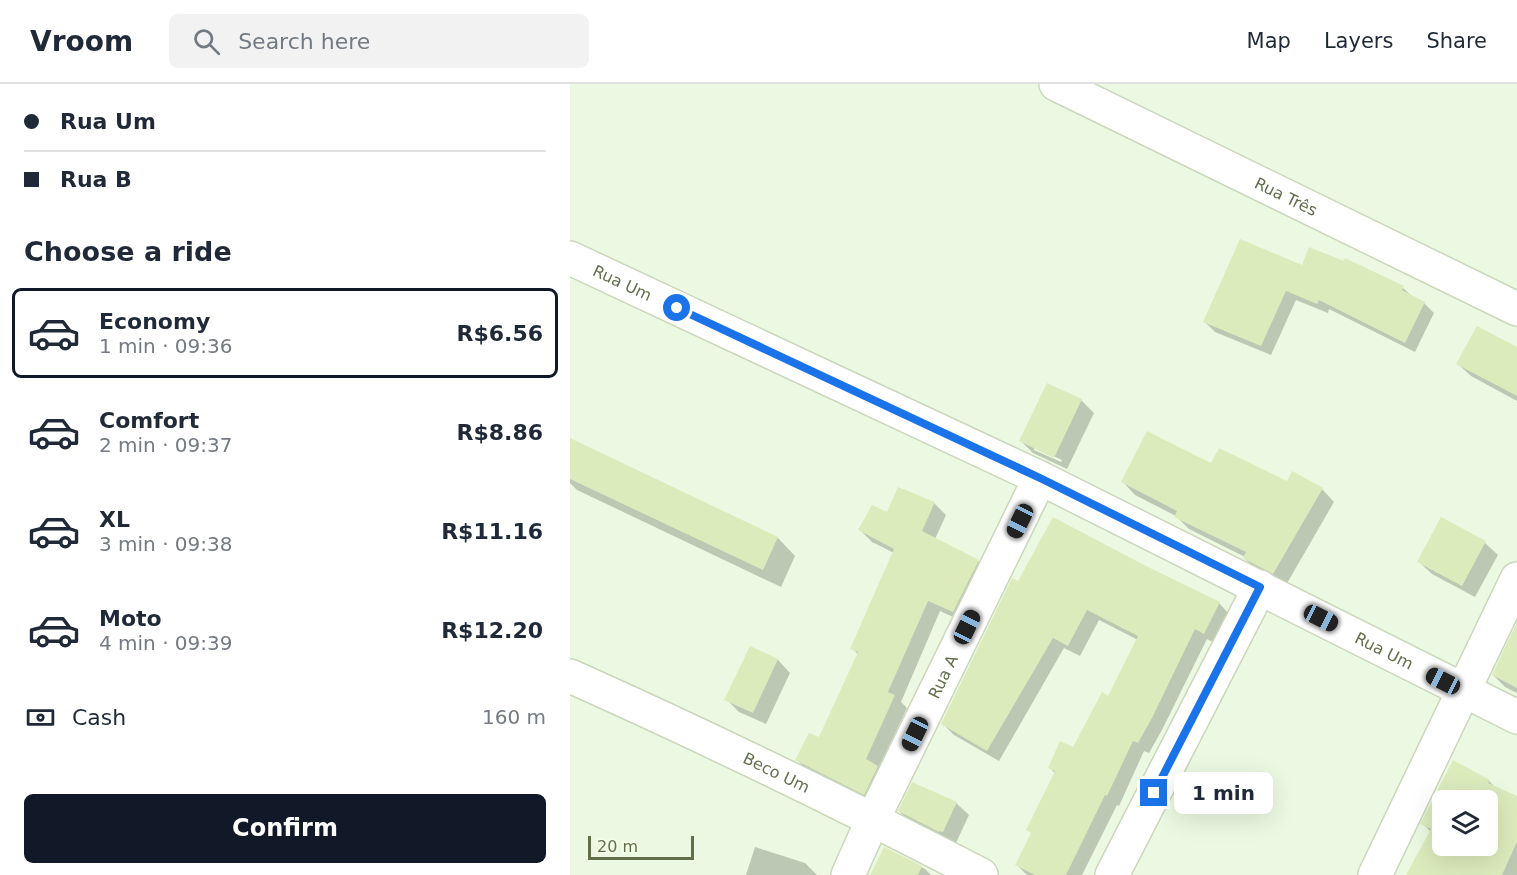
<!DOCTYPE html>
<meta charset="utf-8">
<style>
:root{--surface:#fff;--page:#f2f2f3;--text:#1f2937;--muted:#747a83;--line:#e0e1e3;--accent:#111827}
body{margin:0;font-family:"DejaVu Sans",sans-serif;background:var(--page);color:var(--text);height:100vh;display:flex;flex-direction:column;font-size:22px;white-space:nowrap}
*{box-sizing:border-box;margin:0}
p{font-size:20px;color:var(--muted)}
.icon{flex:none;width:33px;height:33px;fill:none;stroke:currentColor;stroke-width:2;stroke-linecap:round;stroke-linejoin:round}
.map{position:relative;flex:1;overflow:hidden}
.panel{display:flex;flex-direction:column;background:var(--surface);width:570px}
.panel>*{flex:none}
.top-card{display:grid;align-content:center;height:132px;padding:0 24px;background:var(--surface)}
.tools{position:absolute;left:862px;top:706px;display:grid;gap:12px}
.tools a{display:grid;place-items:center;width:66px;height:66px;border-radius:9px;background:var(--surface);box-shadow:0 6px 24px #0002;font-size:30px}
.scale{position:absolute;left:18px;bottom:15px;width:106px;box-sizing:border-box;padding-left:6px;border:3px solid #636e4b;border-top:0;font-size:16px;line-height:21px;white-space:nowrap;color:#636e4b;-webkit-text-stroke:4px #f1fde7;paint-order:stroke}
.end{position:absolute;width:27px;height:27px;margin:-14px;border:8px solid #1a73e8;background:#fff;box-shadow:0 0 0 3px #fff}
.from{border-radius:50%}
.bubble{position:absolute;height:42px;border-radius:9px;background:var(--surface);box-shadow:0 6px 24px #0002;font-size:20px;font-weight:700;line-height:42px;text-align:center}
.car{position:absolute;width:18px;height:36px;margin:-18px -9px;border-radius:8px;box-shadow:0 0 4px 2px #0007;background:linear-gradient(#222 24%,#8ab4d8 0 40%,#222 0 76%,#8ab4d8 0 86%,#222 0)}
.top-card b{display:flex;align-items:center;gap:21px;height:57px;font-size:22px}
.top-card b+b{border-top:2px solid var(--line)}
.top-card i{width:15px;height:15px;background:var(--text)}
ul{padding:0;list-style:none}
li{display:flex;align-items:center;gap:18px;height:90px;margin:0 12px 9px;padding:0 12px;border:3px solid transparent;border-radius:9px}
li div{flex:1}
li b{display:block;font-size:22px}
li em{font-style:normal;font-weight:700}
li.on{border-color:var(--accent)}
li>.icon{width:54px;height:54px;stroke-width:1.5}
h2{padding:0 24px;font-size:27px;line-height:72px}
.pay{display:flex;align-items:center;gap:15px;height:66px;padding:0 24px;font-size:22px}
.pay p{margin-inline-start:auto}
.cta{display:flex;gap:12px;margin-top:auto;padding:12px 24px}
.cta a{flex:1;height:69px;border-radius:9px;background:var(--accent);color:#fff;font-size:24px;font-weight:700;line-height:69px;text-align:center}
header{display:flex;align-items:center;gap:36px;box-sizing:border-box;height:84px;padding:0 30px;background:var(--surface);border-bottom:2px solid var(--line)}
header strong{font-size:28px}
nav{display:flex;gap:33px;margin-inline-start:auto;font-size:21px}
.search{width:420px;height:54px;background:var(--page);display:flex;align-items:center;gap:15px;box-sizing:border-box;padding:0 21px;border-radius:9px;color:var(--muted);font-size:22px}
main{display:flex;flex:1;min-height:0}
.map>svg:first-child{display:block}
.shadow{fill:#0003;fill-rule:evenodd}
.building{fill:#dcebbc;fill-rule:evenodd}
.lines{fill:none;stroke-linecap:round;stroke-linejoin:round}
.minor-casing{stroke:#cbd7ba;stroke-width:36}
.minor{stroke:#fff;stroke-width:33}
.route{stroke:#1a73e8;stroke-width:8}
.labels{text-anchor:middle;stroke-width:4.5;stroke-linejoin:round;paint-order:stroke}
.street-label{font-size:16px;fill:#636e4b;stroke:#f1fde7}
</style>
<header>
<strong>Vroom</strong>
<div class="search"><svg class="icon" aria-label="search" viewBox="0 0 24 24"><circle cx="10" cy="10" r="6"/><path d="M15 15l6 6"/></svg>Search here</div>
<nav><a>Map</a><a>Layers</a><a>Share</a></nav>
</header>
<main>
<section class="panel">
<div class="top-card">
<b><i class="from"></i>Rua Um</b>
<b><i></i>Rua B</b>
</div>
<h2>Choose a ride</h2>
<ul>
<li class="on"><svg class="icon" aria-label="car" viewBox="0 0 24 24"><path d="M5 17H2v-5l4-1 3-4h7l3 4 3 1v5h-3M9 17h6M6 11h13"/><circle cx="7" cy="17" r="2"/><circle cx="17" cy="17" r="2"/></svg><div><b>Economy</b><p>1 min · 09:36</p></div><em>R$6.56</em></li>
<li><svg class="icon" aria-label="car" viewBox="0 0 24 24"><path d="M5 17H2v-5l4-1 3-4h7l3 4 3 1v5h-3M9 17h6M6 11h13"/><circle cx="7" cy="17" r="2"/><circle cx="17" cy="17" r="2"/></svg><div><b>Comfort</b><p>2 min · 09:37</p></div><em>R$8.86</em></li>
<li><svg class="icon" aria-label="car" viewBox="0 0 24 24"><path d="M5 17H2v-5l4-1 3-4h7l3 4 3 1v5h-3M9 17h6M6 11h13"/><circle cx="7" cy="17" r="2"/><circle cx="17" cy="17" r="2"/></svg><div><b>XL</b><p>3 min · 09:38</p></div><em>R$11.16</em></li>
<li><svg class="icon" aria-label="car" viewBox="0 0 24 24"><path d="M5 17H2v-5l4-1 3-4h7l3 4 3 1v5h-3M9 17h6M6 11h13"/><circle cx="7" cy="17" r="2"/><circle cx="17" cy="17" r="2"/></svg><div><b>Moto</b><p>4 min · 09:39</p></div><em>R$12.20</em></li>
</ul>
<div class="pay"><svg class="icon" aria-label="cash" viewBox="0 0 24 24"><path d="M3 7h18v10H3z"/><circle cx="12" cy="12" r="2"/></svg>Cash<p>160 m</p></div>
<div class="cta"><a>Confirm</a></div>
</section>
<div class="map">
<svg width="947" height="791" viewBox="0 0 947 791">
<rect width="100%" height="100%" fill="#ecf9e2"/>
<g class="shadow">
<path d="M733,183L833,204L843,213L854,219L864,229L845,268L759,225L758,229L726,216L701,271L645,248L635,238Z"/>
<path d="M947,265V317L901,292L888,280Z"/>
<path d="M478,301L511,316L524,329L497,385L463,369L451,357ZM464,363L492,376L491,378L464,366Z"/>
<path d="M4,358L208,454L225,472L211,503L7,406L0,399V366Z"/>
<path d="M642,381L752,405L764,418L716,501L687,486L674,474L675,473L619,445L606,432L565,411L553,398Z"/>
<path d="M364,419L376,431L365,455L408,477L420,489L396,539L370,527L331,618L337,624L308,685L319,696L306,721L239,688L227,676L249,655L289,571L282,564L324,469L302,458L290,446L317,430Z"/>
<path d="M915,459L928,471L905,513L862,490L849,478Z"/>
<path d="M449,499L649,519L660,531L646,560L637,555L592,646L579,669L574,667L549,722L547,721L512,791H457L447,781L462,750L485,689L480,684L504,665L539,614L568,556L529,536L510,572L494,564L429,677L384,651L372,639Z"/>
<path d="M947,542V609L935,603L923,591Z"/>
<path d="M181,564L208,576L220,589L196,640L169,628L156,615Z"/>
<path d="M884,679L919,697L925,703L947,713V791H838L861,748L852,739ZM873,717H918V762H873Z"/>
<path d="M386,719L399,731L385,761L342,740L329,727Z"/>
<path d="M185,763L235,779L247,791H176Z"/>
<path d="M315,765L355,785L361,791H302Z"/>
</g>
<g class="building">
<path d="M670,155L732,181L739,163L774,177L775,174L834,202L832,206L855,218L835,259L749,216L747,220L716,207L691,262L633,238Z"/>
<path d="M907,242L947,263V312L886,280Z"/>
<path d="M477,299L512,315L484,374L449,357Z"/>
<path d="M577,347L641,379L649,364L717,397L722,387L753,404L703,490L673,474L676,468L604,433L607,427L551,398Z"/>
<path d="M0,354L208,453L193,486L0,395Z"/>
<path d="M328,403L365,418L352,447L409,476L383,528L358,517L318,608L325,611L296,675L308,682L294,711L225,676L239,649L249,653L288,568L280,565L324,465L288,446L302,421L317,428Z"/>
<path d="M483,433L576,482L650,518L634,550L625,545L582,634L568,659L563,657L537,712L535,711L496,791H465L445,781L461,749L456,746L485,687L478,684L490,657L503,663L532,608L538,612L568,552L517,526L498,562L483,554L417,667L371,640L442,494L448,497Z"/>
<path d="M871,433L916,457L892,502L847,478Z"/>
<path d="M947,538V604L922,591Z"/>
<path d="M180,562L208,575L183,629L154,616Z"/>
<path d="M883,676L920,696L918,699L947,712V758L932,791H836L861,745L850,740ZM873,717H918V762H873Z"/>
<path d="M342,698L387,718L373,748L370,747L369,748L328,727Z"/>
<path d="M314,763L352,782L348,791H300Z"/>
</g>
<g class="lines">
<defs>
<g id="minor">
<path id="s1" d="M486,0L947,225"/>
<path id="s2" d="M0,174L470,394L947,633"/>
<path id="s3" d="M0,592C139,654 276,721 411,791"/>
<path id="s4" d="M278,791L303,735L470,394"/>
<path d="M542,791L690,503"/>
<path d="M805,791L947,495"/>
</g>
</defs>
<use href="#minor" class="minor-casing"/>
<use href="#minor" class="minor"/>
</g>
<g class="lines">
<path class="route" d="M107,224L470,394L690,503L584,709"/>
</g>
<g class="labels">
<g class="street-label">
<text dy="6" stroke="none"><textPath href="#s1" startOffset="256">Rua Três</textPath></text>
<text dy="6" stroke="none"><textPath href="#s2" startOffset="58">Rua Um</textPath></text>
<text dy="6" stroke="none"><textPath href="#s2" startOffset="904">Rua Um</textPath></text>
<text dy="6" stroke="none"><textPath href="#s4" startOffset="220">Rua A</textPath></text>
<text dy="6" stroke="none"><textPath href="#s3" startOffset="228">Beco Um</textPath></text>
</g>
</g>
</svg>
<div class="tools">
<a><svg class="icon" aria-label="layers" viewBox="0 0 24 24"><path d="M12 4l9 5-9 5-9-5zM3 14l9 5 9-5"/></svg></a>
</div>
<div class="scale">20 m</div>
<i class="end from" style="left:107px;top:224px"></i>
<i class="end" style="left:584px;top:709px"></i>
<div class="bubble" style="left:604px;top:688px;width:99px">1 min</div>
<i class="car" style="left:450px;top:437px;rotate:206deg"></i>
<i class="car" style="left:751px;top:534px;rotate:117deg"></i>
<i class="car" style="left:397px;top:543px;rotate:26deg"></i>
<i class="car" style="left:873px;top:597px;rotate:297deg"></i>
<i class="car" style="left:345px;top:650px;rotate:206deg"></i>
</div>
</main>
